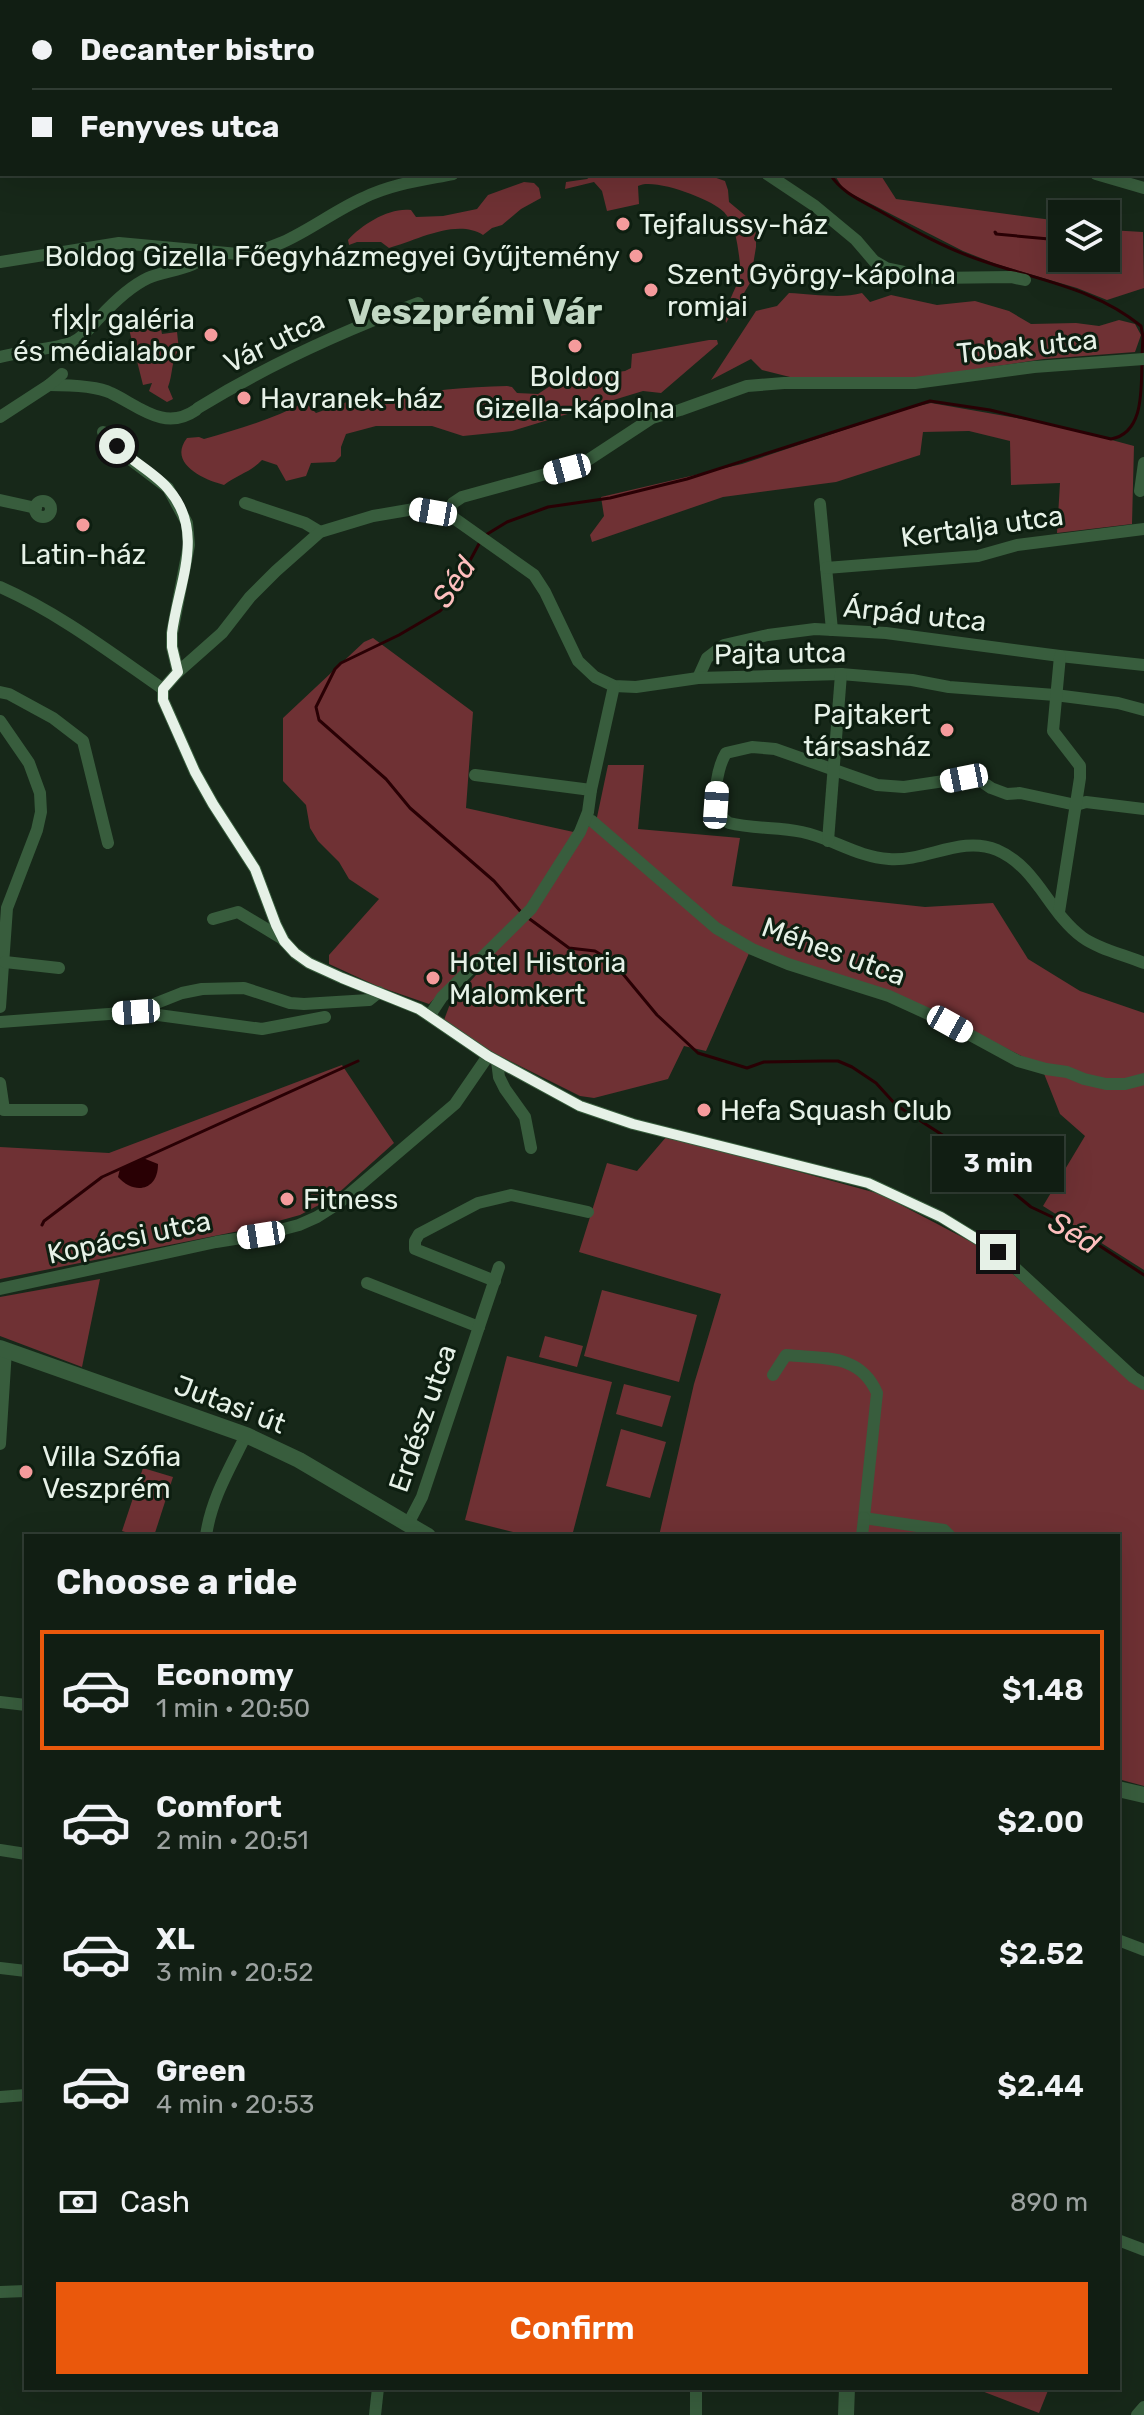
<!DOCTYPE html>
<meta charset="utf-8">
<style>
:root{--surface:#111e13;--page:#1e2b21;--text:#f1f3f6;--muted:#9ca2a0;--line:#303c33;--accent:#ea580c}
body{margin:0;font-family:Rubik,sans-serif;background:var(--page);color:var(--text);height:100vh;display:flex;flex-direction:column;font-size:30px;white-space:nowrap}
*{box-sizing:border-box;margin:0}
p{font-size:26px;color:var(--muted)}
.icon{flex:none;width:44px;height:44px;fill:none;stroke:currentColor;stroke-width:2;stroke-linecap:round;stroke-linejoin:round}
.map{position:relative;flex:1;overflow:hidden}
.panel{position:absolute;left:24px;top:1534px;width:1096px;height:856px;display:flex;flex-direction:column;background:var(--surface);border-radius:0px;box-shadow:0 8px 32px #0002,0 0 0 2px var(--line)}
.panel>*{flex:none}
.guide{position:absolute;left:0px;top:0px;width:1144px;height:176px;box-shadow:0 8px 32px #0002,0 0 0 2px var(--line);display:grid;align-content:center;height:176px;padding:0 32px;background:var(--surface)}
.tools{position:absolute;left:1048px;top:200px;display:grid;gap:16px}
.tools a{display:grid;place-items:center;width:72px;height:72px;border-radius:0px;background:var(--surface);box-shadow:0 8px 32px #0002,0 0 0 2px var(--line);font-size:40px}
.end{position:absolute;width:36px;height:36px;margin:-18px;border:10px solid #e6f1e7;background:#111;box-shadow:0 0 0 4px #111}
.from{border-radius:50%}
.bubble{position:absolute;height:56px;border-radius:0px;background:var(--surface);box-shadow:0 8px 32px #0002,0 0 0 2px var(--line);font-size:26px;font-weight:600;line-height:56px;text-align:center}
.car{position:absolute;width:24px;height:48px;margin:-24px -12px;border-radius:10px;box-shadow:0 0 6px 2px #0007;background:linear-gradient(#fff 24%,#345 0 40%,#fff 0 76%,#345 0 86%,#fff 0)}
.guide b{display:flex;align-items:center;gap:28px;height:76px;font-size:30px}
.guide b+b{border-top:2px solid var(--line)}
.guide i{width:20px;height:20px;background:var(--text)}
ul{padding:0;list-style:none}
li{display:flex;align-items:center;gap:24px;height:120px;margin:0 16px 12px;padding:0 16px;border:4px solid transparent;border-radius:0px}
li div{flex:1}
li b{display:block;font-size:30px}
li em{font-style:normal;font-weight:600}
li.on{border-color:var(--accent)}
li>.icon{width:72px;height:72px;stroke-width:1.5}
h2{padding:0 32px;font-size:36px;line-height:96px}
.pay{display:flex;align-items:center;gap:20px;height:88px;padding:0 32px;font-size:30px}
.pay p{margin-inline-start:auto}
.cta{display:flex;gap:16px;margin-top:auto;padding:16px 32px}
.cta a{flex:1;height:92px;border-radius:0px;background:var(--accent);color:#fff;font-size:32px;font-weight:600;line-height:92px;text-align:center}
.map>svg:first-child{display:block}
.green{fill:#6f3134}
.water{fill:#290004}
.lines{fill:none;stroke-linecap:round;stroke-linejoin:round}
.stream{stroke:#290004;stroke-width:3}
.minor{stroke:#385d3d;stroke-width:12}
.tertiary{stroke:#385d3d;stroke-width:16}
.route{stroke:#e6f1e7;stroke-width:10}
.poi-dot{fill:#f59b9c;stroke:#0d1e10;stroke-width:3}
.labels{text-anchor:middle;stroke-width:6;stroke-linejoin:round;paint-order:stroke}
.poi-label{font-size:28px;fill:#e6f1e7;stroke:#0d1e10;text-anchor:start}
.street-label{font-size:28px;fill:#e6f1e7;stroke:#0d1e10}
.water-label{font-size:30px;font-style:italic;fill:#febfbe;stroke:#0d1e10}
.district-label{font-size:36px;font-weight:bold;fill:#c1d7c3;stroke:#0d1e10}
</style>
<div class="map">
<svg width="1144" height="2415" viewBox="0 0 1144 2415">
<rect width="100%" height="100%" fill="#172819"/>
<g class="green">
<path d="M594,174H705L725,181L728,190L729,202L753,222L756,234V247L750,283L726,323C722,303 743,285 740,264C738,247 736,225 724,212C712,199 653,177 638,186L639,204L607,211L602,191L594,182L565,189L566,182L587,179Z"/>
<path d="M834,174H880L896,199L1052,220L1062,225V258H1106V238L1109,230L1143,232L1144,288L1107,300L1077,288L996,264L963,251L844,190Z"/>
<path d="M524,182L534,183L539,188L541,198L521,209L502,225L492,228L483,235C456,218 416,241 389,248L381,242H357L349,245L348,240C362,224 390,207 411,210L416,217L443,216L477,209L488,195Z"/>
<path d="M789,293C812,294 842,299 862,293L870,302L891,295L937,305L975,301L1009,311L1031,324L1076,323L1099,326L1119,320L1135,324L1141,335L1135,352L1044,359L911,379L806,381L762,370L751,359L711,380L756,311L777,306Z"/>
<path d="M160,324L162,334L177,332L179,350C171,359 173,375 168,387L173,399L167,402L149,391L152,383L143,385L129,329Z"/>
<path d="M709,340H717L718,344L661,393L643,391L512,431L463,436L432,426H376L346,434L341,447V456L335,462L311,463L306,476L286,481L277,465L262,460C251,472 237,475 224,485C205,480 167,464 187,438L199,437L204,439C239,429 273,419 305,402L316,413L378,391L387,399C428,390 466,387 507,386L512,387L517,393L538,394L553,384L577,379L580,377L625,371L631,368L632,354Z"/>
<path d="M931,403L1056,425L1134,446L1132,524L1057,533L1060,483L1011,485L1010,441L969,431L923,432L920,455L836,482L723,497L592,542L590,535L604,516L601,497L742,464L910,408Z"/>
<path d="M373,638L473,712L466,808L578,833L596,822L608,765H644L638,829L740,838L732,886L925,907L993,903L1028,959L1080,991L1144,1013V1270L1043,1206L1085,1136L1060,1114L1041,1066L950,1020L750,951L706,1051L684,1046L668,1079L594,1098L580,1096L490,1051L444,1020L450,1004L484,966L476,956L429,1004L377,986L329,964V955L379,899L349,879L339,862L318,841L310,828L306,805L283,781V718L364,642Z"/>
<path d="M342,1065L394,1143L334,1197L300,1215L249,1229L0,1279V1147L109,1153Z"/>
<path d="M667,1136L880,1194L983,1248L1114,1362L1144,1382V1786L1118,1779V1536H659L694,1384L721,1294L579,1252L607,1163L637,1171Z"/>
<path d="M100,1279L82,1367L0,1336V1297Z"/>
<path d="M602,1290L697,1315L679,1382L584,1356Z"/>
<path d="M545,1336L583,1346L577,1367L539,1357Z"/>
<path d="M507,1356L612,1382L572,1536H529L465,1520Z"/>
<path d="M624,1384L671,1396L662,1427L616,1414Z"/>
<path d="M621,1429L666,1442L650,1498L606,1486Z"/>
<path d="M143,1468L173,1477L154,1536H138L122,1531Z"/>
<path d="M974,2388H1049L1039,2413Z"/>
</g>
<path class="water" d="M143,1158L158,1164C158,1191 134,1195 118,1177L120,1169Z"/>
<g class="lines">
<g class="stream">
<path d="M783,0V2"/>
<path d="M830,174C841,192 860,200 878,210C911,229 946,249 983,261C1037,280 1095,288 1141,326L1143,337L1142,355"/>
<path d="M996,233L995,232L996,234L1049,239L1052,232"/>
<path d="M484,536L507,522L548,507L610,498L687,479L930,401L990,410L1111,439C1144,433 1141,390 1142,363"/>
<path d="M480,542L446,605L440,611L399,635L341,663L335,669L316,707L319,720L386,779L410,808L494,881L521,912"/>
<path d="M527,917L569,948L595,951L605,957L623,974L657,1015L698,1053L747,1068L764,1062L823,1061H838L852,1067L876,1083L896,1105L944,1136L1031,1207L1065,1223L1144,1275"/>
<path d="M42,1225L44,1221L102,1177L358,1061"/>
</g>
<g class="minor">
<path d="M76,0L78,2"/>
<path d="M6,2V0"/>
<path d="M419,2L420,0"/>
<path d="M774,2V0"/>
<path d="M896,2L897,0"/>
<path d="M0,30L2,21"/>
<path d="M1142,61H1144"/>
<path d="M767,174L815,206L856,240L874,261L886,268L933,278L1011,277L1025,280"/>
<path d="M1096,174L1144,188"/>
<path d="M0,262L119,243L238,254C286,251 321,217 363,198C391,184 423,180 453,174"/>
<path d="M0,357C21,351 55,349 73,342C84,337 92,325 100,317C113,303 131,286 148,278C166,270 199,269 209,251"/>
<path d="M49,385C65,385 97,386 111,393C139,406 164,432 196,410"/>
<path d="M198,408C266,366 343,331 418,303"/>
<path d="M0,417L49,385L62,374"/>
<path d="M103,432L131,460L168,488L187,523L189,545L172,633V647L178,672"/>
<path d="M1140,491L1144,463"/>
<path d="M0,500L36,508"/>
<circle cx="43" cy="509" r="8"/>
<path d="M245,503L305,523L320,532"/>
<path d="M820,504L832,630"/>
<path d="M448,514L453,503L462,497L582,464L652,418L680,410L747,386L784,383H915L1034,367L1144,359"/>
<path d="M826,568L978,556L1017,545L1144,529"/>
<path d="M0,587C59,613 111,653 163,689"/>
<path d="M698,678L707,658L724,645L768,635L815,629L886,633L1060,656L1144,665"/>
<path d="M163,689V700L168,711L195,772L213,804L255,869L276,925L284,941L295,953L309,963L342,978L419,1009L488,1056L580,1106L633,1124L868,1183L941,1217L998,1252L1133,1377L1144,1384"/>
<path d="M163,689L178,672L222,633L250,597L276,571L320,532L373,516L414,509L448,514L534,575L545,592L578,661L595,677L614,686L636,687L698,678L841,674L912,680L949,687L1055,695L1118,703L1144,710"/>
<path d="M0,692L9,694L53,718L83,741L108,843"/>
<path d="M0,721L29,763L40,793L41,812L37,830L7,908L0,1007"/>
<path d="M475,775L591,790"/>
<path d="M1144,809L1086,802L1076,805L1020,793L1007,794L991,788L978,779L964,778L904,787L877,785L775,749L752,747L726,753C718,766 711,800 719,814C721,817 725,820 729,823C753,829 778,827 802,832C832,838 857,857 889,859C926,862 961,835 997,850C1037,867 1049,913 1082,937C1098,949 1125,955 1144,963"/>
<path d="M586,820L592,821L716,928L752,949L788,964L889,996L950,1024L1018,1061L1046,1069L1067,1072L1084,1079L1106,1084H1125L1144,1079"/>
<path d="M828,841L841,674"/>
<path d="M1059,912L1080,778V766L1053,731L1060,656"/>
<path d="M213,919L238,912L283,939"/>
<path d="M5,962L59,968"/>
<path d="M139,1010L182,993L202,989L244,988L290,1003L304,1004L369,1000L379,992"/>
<path d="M430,1015L442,997L531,909L580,832L588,812L591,790L614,686"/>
<path d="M0,1022L136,1012L262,1029L325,1017"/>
<path d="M497,1061L499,1077L505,1089L525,1117L531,1148"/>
<path d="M0,1083L4,1110H82"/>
<path d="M495,1281L415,1249V1241L419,1234L478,1203L511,1195L588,1212"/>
<path d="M367,1283L479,1327"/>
<path d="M0,1289L216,1242L261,1235L299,1225L317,1217L339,1203L455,1104L488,1056"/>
<path d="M773,1375L786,1355C823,1359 860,1353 877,1393L864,1518L944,1530L950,1536"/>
<path d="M0,1444L6,1350"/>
<path d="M408,1524L422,1497L499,1267"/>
<path d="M206,1536C211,1499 230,1468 246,1435"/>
<path d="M862,1536L864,1518"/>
<path d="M0,1702L26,1705"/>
<path d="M0,1850L26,1854"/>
<path d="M1118,1940L1144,1950"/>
<path d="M0,1968L26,1971"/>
<path d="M0,2097L26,2095"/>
<path d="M1118,2240L1144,2250"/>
<path d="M0,2292L26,2291"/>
<path d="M375,2415L378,2388"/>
<path d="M696,2415V2388"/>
<path d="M1137,2415L1144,2407"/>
</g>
<g class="tertiary">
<path d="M0,1348L246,1435L299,1460L428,1536"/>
<path d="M1118,1789L1144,1795"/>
<path d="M846,2415L847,2388"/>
</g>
</g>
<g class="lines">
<path class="route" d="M117,446C132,462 157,474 169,490C206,533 178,584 172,633V647L178,672L163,689V700L195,772L213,804L255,869L276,925L284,941L295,953L309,963L342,978L419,1009L488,1056L580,1106L633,1124L868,1183L941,1217L998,1252"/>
</g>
<g class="poi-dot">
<circle cx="623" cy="224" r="8"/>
<circle cx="636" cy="256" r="8"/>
<circle cx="651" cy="290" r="8"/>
<circle cx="211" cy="335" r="8"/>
<circle cx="575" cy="346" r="8"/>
<circle cx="244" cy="398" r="8"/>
<circle cx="83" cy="525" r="8"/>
<circle cx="947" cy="730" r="8"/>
<circle cx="433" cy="978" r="8"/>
<circle cx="704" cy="1110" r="8"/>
<circle cx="287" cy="1199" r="8"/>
<circle cx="26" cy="1472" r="8"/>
</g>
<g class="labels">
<g class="poi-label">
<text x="639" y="234">Tejfalussy-ház</text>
<text x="620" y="266" text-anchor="end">Boldog Gizella Főegyházmegyei Gyűjtemény</text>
<text x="667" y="284">Szent György-kápolna<tspan x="667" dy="32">romjai</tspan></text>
<text x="195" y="329" text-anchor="end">f|x|r galéria<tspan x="195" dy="32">és médialabor</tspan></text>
<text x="575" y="386" text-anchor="middle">Boldog<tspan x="575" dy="32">Gizella-kápolna</tspan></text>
<text x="260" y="408">Havranek-ház</text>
<text x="83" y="564" text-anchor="middle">Latin-ház</text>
<text x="931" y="724" text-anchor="end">Pajtakert<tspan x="931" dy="32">társasház</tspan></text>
<text x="449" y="972">Hotel Historia<tspan x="449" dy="32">Malomkert</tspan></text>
<text x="720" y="1120">Hefa Squash Club</text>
<text x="303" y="1209">Fitness</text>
<text x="42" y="1466">Villa Szófia<tspan x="42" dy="32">Veszprém</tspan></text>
</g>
<g class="street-label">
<text transform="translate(274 341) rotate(-26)" y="10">Vár utca</text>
<text transform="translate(1027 346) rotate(-6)" y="10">Tobak utca</text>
<text transform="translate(982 526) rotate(-8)" y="10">Kertalja utca</text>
<text transform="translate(915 614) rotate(6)" y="10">Árpád utca</text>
<text transform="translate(780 653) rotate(-1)" y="10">Pajta utca</text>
<text transform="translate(834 951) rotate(20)" y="10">Méhes utca</text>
<text transform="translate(129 1237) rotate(-12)" y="10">Kopácsi utca</text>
<text transform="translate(230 1404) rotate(21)" y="10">Jutasi út</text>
<text transform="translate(422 1418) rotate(-71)" y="10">Erdész utca</text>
</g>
<g class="water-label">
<text transform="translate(454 582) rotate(-56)" y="10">Séd</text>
<text transform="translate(1074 1233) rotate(31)" y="10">Séd</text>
</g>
<g class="district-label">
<text x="475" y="324">Veszprémi Vár</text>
</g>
</g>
</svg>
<div class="tools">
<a><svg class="icon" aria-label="layers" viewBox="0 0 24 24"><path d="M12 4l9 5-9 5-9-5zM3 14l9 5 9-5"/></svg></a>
</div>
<i class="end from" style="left:117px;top:446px"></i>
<i class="end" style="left:998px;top:1252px"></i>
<div class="bubble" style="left:932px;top:1136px;width:132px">3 min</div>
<i class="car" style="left:567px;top:469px;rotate:255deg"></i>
<i class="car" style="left:433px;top:512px;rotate:280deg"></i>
<i class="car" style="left:964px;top:778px;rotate:259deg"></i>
<i class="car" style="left:716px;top:805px;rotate:4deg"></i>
<i class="car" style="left:136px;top:1012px;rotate:266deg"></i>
<i class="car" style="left:950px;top:1024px;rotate:119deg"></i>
<i class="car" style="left:261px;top:1235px;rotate:261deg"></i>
<div class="guide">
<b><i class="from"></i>Decanter bistro</b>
<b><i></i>Fenyves utca</b>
</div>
<section class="panel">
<h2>Choose a ride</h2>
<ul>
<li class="on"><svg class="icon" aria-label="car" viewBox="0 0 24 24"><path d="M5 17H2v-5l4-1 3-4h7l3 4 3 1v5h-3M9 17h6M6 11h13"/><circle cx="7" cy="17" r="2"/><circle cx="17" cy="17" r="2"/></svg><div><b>Economy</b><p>1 min · 20:50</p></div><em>$1.48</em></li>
<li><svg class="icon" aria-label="car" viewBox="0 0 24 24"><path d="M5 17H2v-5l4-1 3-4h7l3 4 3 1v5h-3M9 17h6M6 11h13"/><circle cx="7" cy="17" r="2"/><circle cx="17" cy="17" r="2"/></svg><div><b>Comfort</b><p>2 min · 20:51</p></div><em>$2.00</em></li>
<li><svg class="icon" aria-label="car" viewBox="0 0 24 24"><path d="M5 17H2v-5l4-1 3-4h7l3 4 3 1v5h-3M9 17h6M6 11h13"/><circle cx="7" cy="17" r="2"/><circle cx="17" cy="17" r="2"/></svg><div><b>XL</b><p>3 min · 20:52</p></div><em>$2.52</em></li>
<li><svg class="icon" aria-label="car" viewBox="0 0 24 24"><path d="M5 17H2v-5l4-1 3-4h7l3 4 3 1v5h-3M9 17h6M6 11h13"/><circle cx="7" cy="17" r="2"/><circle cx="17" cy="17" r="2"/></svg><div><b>Green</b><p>4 min · 20:53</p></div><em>$2.44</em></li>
</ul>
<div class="pay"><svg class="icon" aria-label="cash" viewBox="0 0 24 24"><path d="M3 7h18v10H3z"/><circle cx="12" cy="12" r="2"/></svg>Cash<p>890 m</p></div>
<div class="cta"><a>Confirm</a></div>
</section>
</div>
